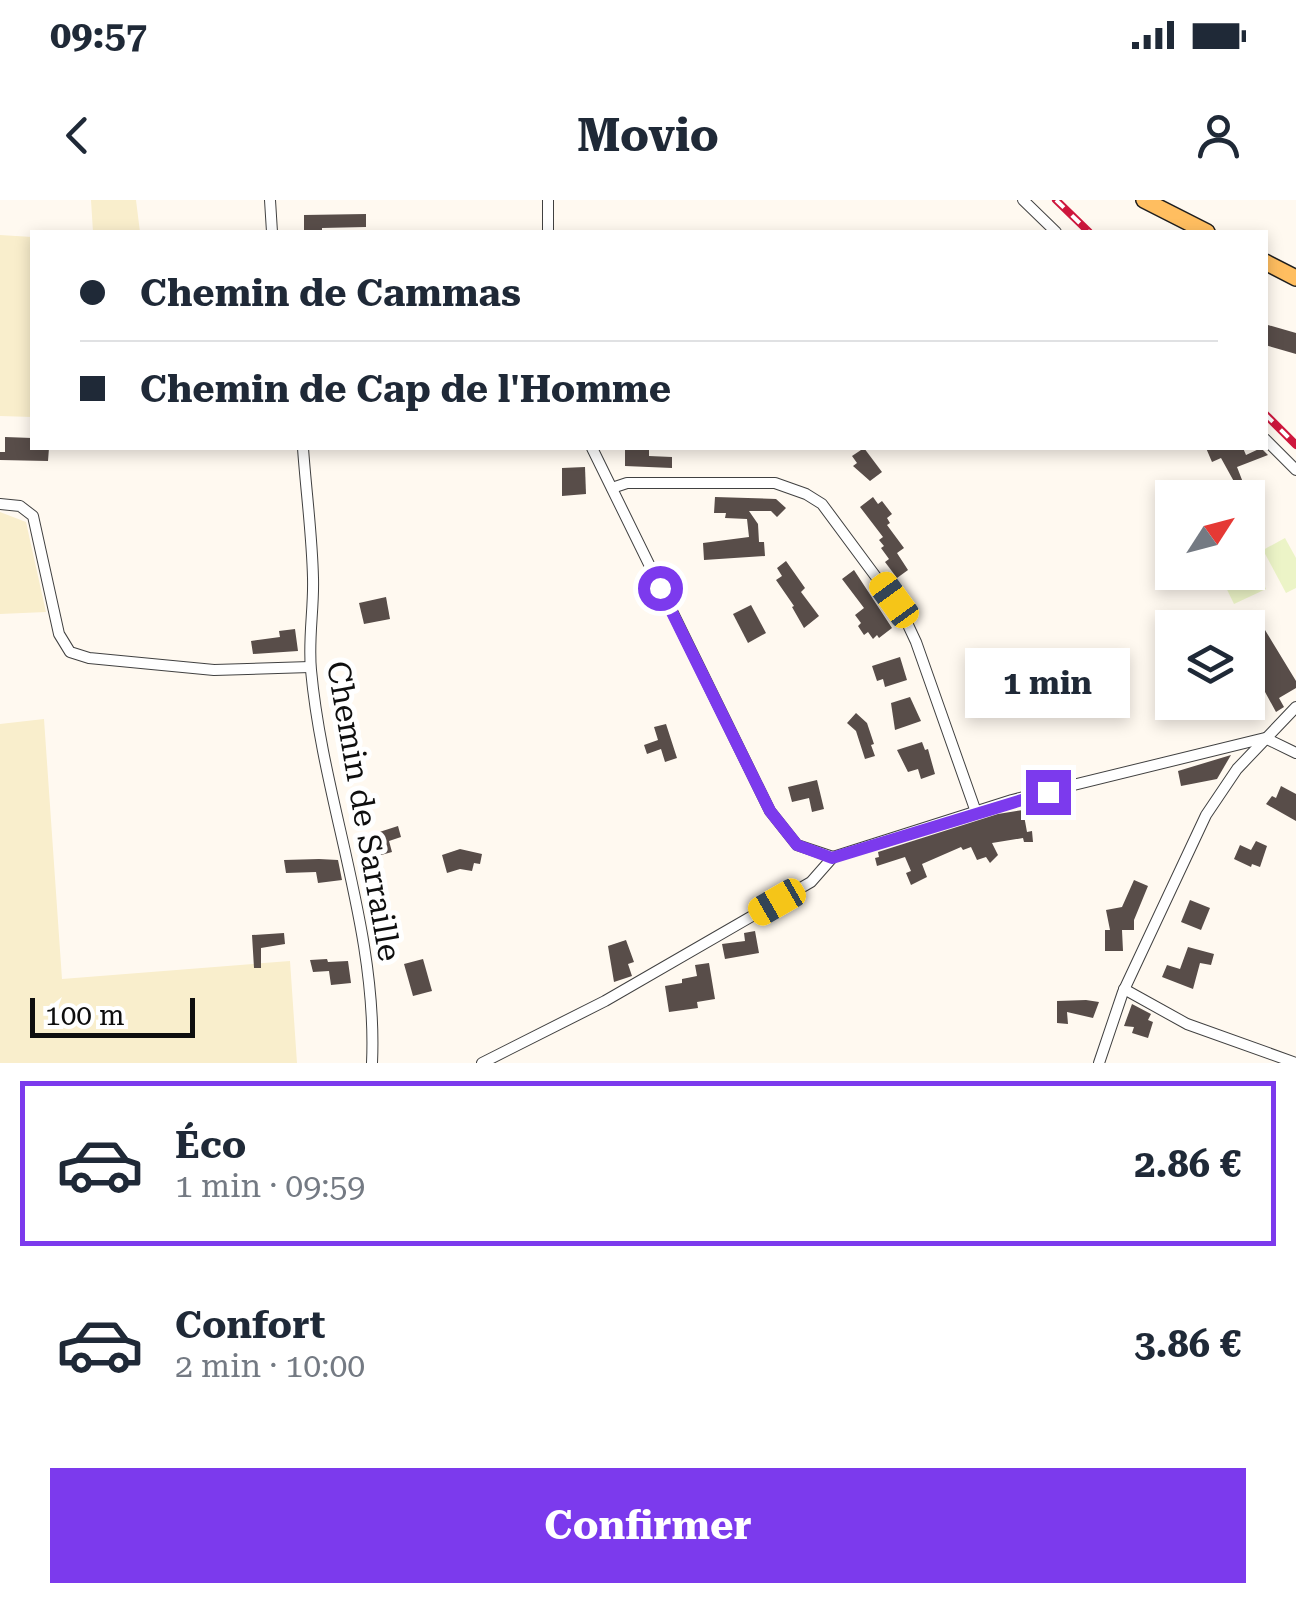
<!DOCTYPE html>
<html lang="fr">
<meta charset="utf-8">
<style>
:root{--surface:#fff;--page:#f2f2f3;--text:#1f2937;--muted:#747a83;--line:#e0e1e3;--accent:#7c3aed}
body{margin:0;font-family:"Roboto Serif",serif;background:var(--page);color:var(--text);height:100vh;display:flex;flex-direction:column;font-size:38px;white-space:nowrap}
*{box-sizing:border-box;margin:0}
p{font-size:32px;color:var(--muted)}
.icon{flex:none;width:55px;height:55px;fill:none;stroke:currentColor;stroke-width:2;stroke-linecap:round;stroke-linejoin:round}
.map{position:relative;height:863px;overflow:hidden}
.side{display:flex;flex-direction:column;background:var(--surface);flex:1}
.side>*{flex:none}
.guide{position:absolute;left:30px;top:30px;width:1238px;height:220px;border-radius:0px;box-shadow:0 5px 15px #0003;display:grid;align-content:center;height:220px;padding:0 50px;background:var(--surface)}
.needle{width:65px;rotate:54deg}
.controls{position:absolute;left:1155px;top:280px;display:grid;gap:20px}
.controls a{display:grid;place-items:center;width:110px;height:110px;border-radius:0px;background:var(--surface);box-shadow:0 5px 15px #0003;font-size:50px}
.scale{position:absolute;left:30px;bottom:25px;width:165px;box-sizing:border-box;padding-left:10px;border:5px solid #0e0e0e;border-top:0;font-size:28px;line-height:35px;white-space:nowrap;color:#0e0e0e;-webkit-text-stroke:8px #fff;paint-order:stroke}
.end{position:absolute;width:45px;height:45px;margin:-22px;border:12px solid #7c3aed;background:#fff;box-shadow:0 0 0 5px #fff}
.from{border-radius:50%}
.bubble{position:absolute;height:70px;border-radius:0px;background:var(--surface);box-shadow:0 5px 15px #0003;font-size:32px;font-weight:700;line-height:70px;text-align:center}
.car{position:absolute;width:30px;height:60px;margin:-30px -15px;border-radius:12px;box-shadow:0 0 8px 2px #0007;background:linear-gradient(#f5c518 24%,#345 0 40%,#f5c518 0 76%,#345 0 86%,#f5c518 0)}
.guide b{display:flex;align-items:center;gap:35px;height:95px;font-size:38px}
.guide b+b{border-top:2px solid var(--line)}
.guide i{width:25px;height:25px;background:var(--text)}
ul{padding:18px 0 0;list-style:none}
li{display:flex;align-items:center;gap:30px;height:165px;margin:0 20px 15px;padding:0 30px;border:5px solid transparent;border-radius:0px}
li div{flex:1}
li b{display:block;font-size:38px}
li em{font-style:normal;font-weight:700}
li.on{border-color:var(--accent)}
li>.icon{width:90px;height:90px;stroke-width:1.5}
.cta{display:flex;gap:20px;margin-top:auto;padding:20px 50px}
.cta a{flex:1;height:115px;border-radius:0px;background:var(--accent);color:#fff;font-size:40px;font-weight:700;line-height:115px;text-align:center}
.status{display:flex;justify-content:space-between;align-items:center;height:70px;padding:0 50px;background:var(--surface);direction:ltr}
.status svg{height:28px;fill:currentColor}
header{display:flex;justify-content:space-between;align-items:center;height:130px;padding:0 50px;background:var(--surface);font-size:45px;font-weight:700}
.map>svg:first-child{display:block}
.farmland{fill:#f9eecc}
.pitch{fill:#ecf4c7}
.building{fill:#584d49}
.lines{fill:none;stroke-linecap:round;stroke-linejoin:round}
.minor-casing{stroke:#414141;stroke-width:12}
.primary-casing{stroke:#1f1f1f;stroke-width:18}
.minor{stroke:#fff;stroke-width:10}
.primary{stroke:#ffbe60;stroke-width:15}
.rail-casing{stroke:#ce173d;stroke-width:8}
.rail{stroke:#fff;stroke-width:4;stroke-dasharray:11;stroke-linecap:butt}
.route{stroke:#7c3aed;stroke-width:12}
.labels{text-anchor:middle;stroke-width:10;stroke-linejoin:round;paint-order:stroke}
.street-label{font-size:32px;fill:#0e0e0e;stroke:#fff}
</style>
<div class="status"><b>09:57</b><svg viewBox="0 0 49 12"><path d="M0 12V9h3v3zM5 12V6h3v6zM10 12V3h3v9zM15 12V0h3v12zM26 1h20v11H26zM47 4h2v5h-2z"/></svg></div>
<header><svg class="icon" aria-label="back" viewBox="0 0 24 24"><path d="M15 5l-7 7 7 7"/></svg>Movio<svg class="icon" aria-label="person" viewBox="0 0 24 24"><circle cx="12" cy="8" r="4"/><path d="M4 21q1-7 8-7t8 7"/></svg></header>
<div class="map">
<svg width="1296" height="863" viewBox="0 0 1296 863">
<rect width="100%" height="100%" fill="#fff9f0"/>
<g class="farmland">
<path d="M91,0H136L140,32H93Z"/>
<path d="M0,35L32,37V217L0,216Z"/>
<path d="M0,312L26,322L46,412L0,414Z"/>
<path d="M44,519L62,779L290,761L297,863H0V524Z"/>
</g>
<g class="pitch">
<path d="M1285,338L1296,358V388L1286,393L1263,350Z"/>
<path d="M1248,350L1266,389L1234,404L1219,373L1248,372Z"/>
</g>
<g class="building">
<path d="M366,14V27L322,28V32H304V15Z"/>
<path d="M1268,125L1296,133V154L1265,145Z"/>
<path d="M5,237L32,238V248H49L48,261L0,260V252H5Z"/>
<path d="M625,248H649V256L672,257V268L625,266Z"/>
<path d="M864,248L882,272L870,281L853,266L857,263L852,256Z"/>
<path d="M1206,248H1243L1246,255L1261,248L1268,255L1237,267L1244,285L1237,287L1221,258L1212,262Z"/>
<path d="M585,267L586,294L562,296V268Z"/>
<path d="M715,297L776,299L786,308L777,317L771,311H749L758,324L759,342H764L765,356L704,360L703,343L749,337L747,319L725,318L726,313H714Z"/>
<path d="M873,297L878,304L882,301L892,314L887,318L890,323L887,325L904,348L897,353L908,370L897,378L885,362L889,359L881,348L884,346L879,340L883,337L860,307Z"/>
<path d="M786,361L805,388L801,392L819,416L804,428L792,407L794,406L776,380L782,376L777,368Z"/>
<path d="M854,370L892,428L879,438L877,435L873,439L868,432L864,435L858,426L861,423L855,415L864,408L842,379Z"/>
<path d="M386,397L390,419L364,424L359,403Z"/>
<path d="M751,405L766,433L748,443L733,414Z"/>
<path d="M295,429L298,451L253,454L251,441L280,437L279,431Z"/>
<path d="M1265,430L1296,481V488L1279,498L1284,507L1276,512L1259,481L1248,488V440Z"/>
<path d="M900,457L907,480L885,487L883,479L877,481L872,466Z"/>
<path d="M910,497L921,521L895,530L891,503Z"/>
<path d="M856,513L867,523L874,544L871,545L875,556L865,559L856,531L847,523Z"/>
<path d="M666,524L677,558L665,562L661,549L647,554L644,545L658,540L654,527Z"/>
<path d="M922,542L925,550L928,549L935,574L921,579L918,569L908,572L897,550Z"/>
<path d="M1231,555L1217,579L1181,586L1178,571Z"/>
<path d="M817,580L824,609L812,612L809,598L792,602L788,587Z"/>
<path d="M1281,586L1296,594V621L1266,604L1272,596L1276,598Z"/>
<path d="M1023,610L1027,632L1032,631L1033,642H1024L1023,638L992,643L998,655L990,663L986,657L977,660L971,647L963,650L961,647L922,664L927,677L911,685L906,673L911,671L905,657L877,666L875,658L879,657L878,652L998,614Z"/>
<path d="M398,626L401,637L389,641L392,652L374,657L367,636Z"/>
<path d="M1256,641L1267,646L1260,667L1252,664L1251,667L1234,659L1240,645L1251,650Z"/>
<path d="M460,649L482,654L480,664L474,663L472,671L460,669L447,673L442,655Z"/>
<path d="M319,659L338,660L342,680L318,683L316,672L286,673L284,660Z"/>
<path d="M1134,680L1148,686L1134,720V730H1122L1123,751H1105V730H1110L1106,710L1122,707Z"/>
<path d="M1190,700L1210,708L1201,730L1181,722Z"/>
<path d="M755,731L759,753L725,759L722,744L745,741L744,733Z"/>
<path d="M284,733L285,744L261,748V768H254L252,735Z"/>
<path d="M626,740L634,762L628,764L632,776L614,782L608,746Z"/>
<path d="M1188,747L1214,754L1211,765L1200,763L1193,789L1162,777L1167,765L1180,769Z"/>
<path d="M327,759L328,762L348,761L351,783L331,785L329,771L313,772L310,760Z"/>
<path d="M423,759L432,791L413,796L404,764Z"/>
<path d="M709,763L715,799L697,802L698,808L669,812L665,786L682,783V779L697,776L695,765Z"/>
<path d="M1086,800L1099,802L1093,818L1067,812L1068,824L1057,823V801Z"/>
<path d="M1132,804L1151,814L1148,820L1153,822L1148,838L1132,833L1134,827L1124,826Z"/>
</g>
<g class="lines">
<defs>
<g id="minor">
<path d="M270,0L272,32"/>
<path d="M548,0V32"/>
<path d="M1023,0L1056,32"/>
<path d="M1265,239L1296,270"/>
<path d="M303,248C306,291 312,334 313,378C314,408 308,439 311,470C323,601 378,730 372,863"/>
<path d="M592,248L770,611L797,645L833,657"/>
<path d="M612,288L627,283H775L806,294L822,304L902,412L916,442L976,612"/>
<path d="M0,304L20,306L33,316L59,434L70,452L89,458L214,470L310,467"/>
<path d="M1124,789L1187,824L1296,863"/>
<path d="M482,863L605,801L811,682L833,657L1012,600L1265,538L1296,553"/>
<path d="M1099,863L1123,792L1206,615L1237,569L1296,507"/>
</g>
<g id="primary">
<path d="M1144,0L1207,32"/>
<path d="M1265,62L1296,78"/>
</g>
</defs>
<use href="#minor" class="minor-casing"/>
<use href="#primary" class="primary-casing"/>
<use href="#minor" class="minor"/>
<use href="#primary" class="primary"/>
<defs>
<g id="rail">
<path d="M1056,0L1089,32"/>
<path d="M1265,214L1296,245"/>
</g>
</defs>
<use href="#rail" class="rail-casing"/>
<use href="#rail" class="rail"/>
</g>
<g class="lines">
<path class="route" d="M660,388L770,611L797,645L832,658L1048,592"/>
</g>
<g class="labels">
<g class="street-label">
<text transform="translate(364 611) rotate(80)" y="11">Chemin de Sarraille</text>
</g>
</g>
</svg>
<div class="controls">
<a><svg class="needle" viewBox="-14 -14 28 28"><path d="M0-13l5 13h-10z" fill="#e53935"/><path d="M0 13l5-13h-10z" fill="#747a83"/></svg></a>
<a><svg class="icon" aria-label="layers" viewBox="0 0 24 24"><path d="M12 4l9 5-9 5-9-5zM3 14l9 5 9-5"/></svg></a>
</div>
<div class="scale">100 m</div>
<i class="end from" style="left:660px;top:388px"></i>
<i class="end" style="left:1048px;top:592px"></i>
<div class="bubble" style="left:965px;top:448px;width:165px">1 min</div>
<i class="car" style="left:894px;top:400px;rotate:324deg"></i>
<i class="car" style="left:777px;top:702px;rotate:240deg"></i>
<div class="guide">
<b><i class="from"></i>Chemin de Cammas</b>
<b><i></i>Chemin de Cap de l'Homme</b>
</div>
</div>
<section class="side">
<ul>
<li class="on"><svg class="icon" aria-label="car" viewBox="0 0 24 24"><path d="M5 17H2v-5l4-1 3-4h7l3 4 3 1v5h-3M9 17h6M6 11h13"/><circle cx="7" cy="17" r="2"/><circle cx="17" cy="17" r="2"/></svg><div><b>Éco</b><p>1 min · 09:59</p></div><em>2.86 €</em></li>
<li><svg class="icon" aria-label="car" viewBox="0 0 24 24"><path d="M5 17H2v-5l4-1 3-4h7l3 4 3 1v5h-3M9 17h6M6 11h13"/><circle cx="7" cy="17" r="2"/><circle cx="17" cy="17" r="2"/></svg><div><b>Confort</b><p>2 min · 10:00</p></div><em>3.86 €</em></li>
</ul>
<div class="cta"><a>Confirmer</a></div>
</section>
